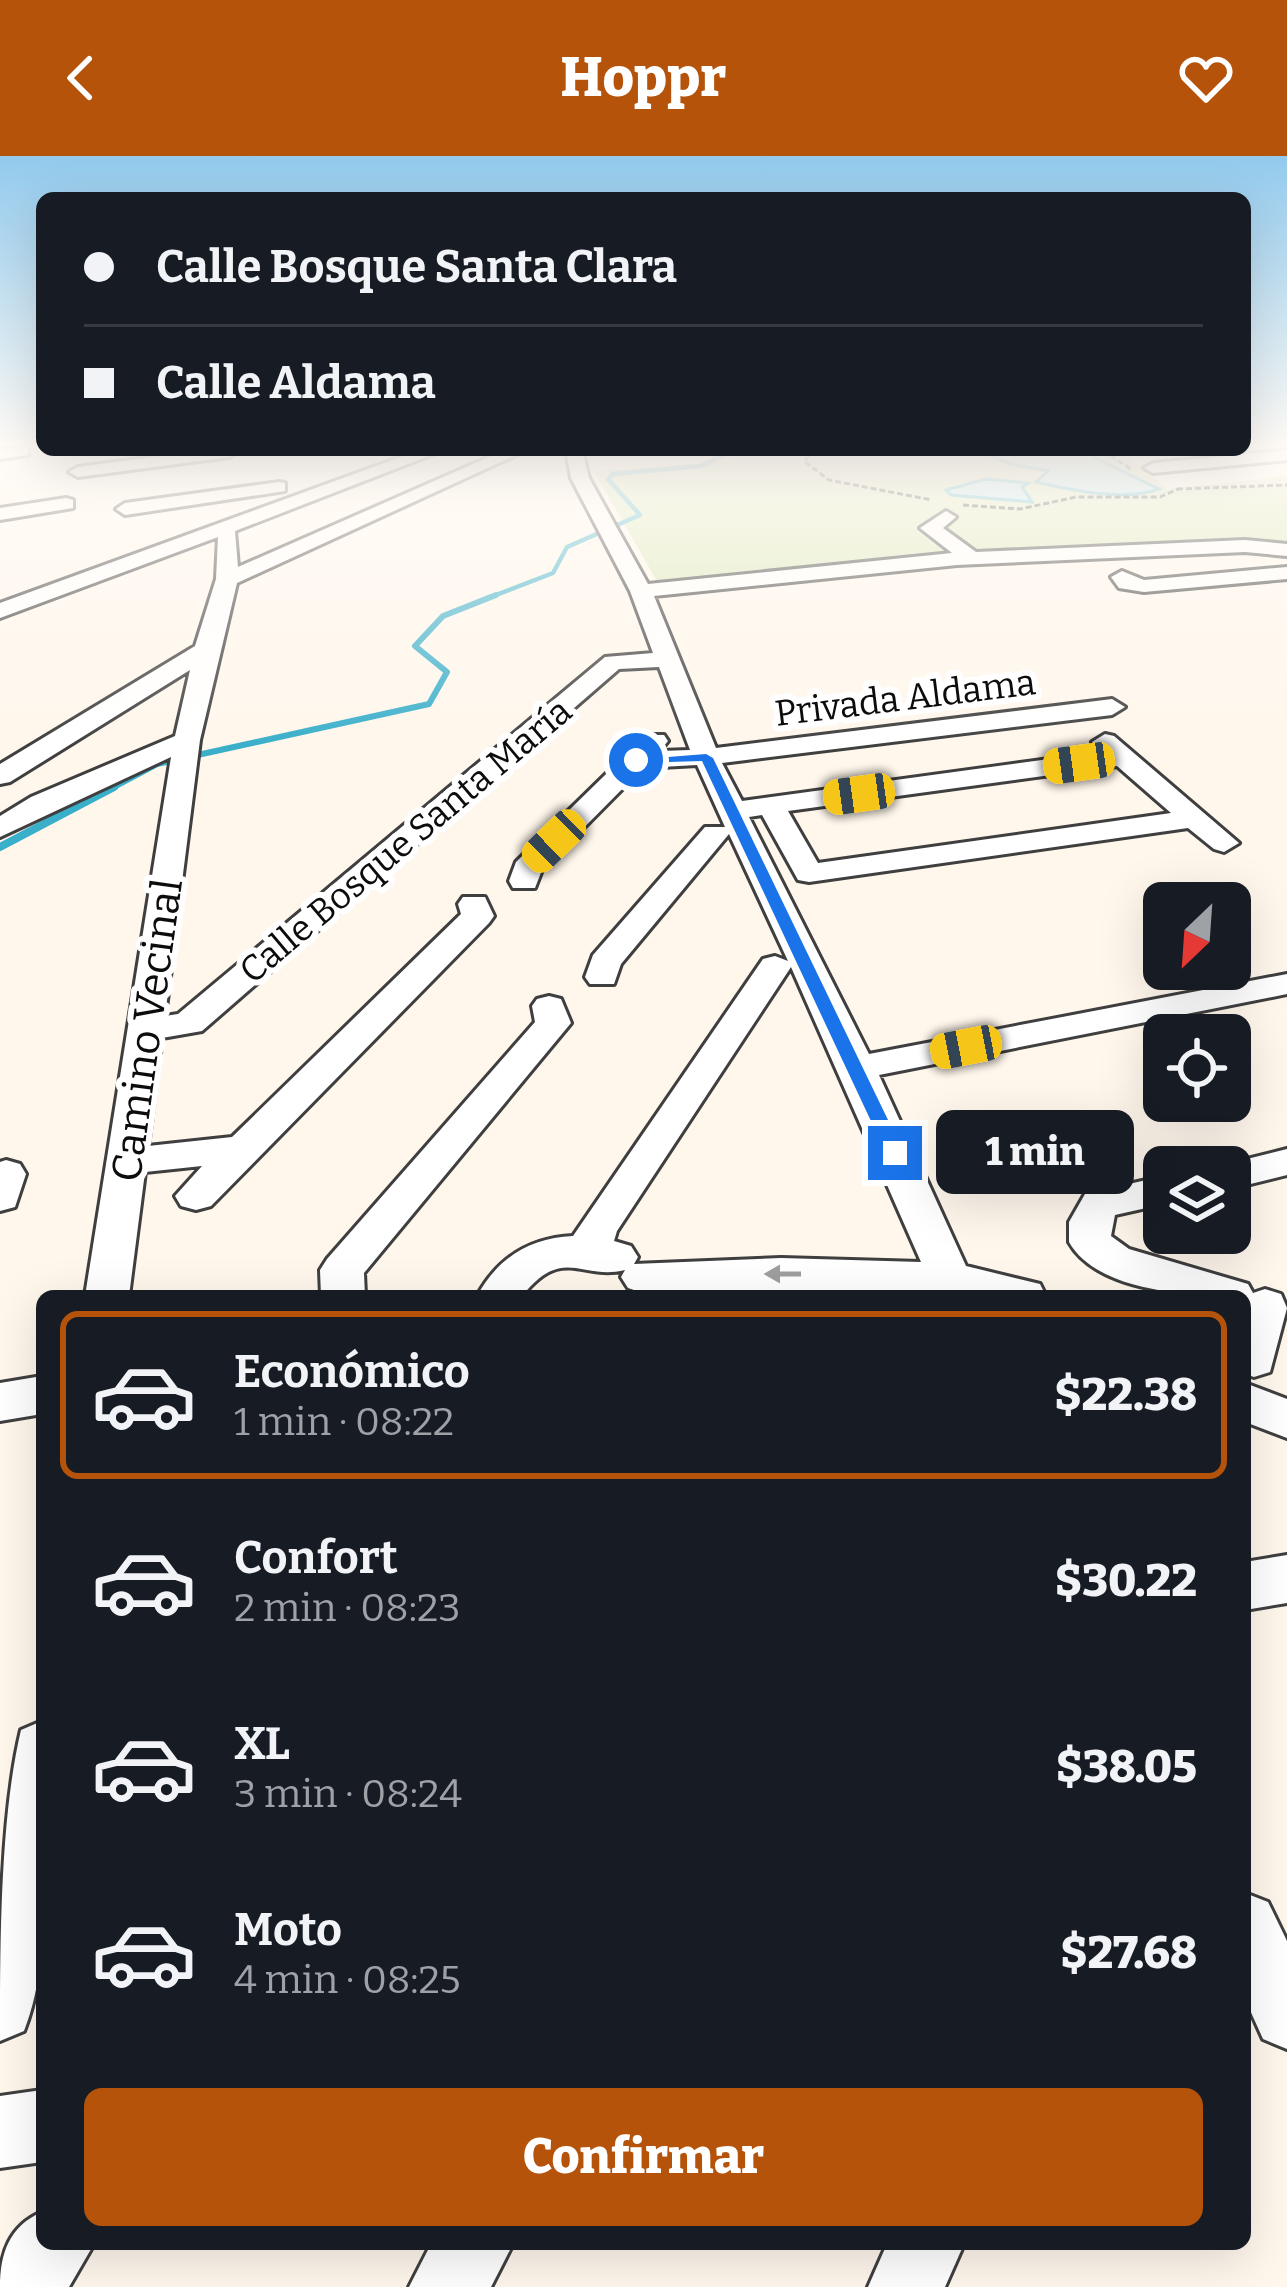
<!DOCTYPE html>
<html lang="es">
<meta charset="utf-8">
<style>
:root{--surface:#171b24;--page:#242831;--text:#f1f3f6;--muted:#9ea1a6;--line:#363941;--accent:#b45309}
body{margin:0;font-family:Bitter,serif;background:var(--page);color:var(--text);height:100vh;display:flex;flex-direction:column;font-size:45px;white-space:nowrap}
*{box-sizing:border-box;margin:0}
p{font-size:39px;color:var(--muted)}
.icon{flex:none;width:66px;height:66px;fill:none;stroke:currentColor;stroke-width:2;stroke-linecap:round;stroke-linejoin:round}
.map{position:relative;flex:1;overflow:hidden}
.sheet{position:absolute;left:36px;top:1134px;width:1215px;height:960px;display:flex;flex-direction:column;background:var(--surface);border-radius:18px;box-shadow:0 12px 48px #0002}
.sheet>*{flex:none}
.banner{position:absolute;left:36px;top:36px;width:1215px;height:264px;border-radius:18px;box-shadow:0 12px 48px #0002;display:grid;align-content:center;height:264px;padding:0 48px;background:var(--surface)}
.needle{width:78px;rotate:205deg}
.tools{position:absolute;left:1143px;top:726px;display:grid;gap:24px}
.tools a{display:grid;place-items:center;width:108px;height:108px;border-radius:18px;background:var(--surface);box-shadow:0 12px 48px #0002;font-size:60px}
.end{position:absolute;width:54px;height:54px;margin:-27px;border:15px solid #1a73e8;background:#fff;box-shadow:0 0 0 6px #fff}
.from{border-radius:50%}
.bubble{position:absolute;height:84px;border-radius:18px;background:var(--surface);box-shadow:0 12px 48px #0002;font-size:39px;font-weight:800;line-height:84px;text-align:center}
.car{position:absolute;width:36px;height:72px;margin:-36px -18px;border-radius:15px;box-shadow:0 0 9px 3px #0007;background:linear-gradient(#f5c518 24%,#345 0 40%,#f5c518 0 76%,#345 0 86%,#f5c518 0)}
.banner b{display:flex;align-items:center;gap:42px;height:114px;font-size:45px}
.banner b+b{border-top:3px solid var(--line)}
.banner i{width:30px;height:30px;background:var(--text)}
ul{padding:21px 0 0;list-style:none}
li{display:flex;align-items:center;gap:36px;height:168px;margin:0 24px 18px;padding:0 24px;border:6px solid transparent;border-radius:18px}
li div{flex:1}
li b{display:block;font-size:45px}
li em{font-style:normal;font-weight:800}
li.active{border-color:var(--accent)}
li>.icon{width:108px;height:108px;stroke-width:1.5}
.cta{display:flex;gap:24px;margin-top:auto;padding:24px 48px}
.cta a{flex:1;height:138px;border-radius:18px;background:var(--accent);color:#fff;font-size:48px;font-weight:800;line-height:138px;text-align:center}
header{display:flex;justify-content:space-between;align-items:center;height:156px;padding:0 48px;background:var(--accent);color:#fff;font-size:54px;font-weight:800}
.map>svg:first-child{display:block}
.green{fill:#dae8b7}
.water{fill:#b2eaf5;stroke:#3aafca;stroke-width:3}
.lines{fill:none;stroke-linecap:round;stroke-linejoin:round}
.stream-far2{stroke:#3aafca;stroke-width:4.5}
.stream-far1{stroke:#3aafca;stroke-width:6}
.stream{stroke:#3aafca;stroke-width:8}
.minor-casing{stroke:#3f3f3f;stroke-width:6}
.path{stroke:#2e2e2e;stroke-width:3;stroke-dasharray:6 3;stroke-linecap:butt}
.minor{fill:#fff;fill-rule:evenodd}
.oneway{fill:#9e9e9e}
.route{fill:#1a73e8}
.labels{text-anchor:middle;stroke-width:12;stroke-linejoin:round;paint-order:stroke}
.far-street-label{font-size:36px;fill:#0c0c0c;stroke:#fff}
.street-label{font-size:42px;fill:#0c0c0c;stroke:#fff}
</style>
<header><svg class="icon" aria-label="back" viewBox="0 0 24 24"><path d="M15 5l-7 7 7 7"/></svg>Hoppr<svg class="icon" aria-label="heart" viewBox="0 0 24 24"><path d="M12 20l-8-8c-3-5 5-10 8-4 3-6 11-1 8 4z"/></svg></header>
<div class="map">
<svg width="1287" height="2131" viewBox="0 0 1287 2131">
<rect width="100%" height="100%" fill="#fff7ec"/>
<path class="green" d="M744,294H1121L1167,333L1287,320V389L956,397L659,429L594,315L731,305Z"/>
<g class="water">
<path d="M1092,294L1095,302L1159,333C1123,346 1072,334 1036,326L1048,315L1010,308L979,295Z"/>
<path d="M986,323L1028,327L1022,331L1032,346L951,339L946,334Z"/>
</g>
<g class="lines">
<path class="stream-far2" d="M488,442L553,417L567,391L640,359L608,323L613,318L701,310L734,294"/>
<path class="stream-far1" d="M108,634L157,608L429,548L447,516L415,490L443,460L496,439"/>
<path class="stream" d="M0,691L114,631"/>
<defs>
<g id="minor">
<path d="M28,292V299L0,303V293Z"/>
<path d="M205,294L237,296L229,301L78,321L69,316L78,311Z"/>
<path d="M420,294H444L235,375L238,411L505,294H527L237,427L200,584L165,860L178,858L605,501L653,497L630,435L571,322L566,294H582L589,322L648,428L952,397L920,372L946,355L956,361L943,372L976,396L1245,384L1287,388V400L1245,396L957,409L654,440L716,592L1112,543L1125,551L1112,559L722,607L742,645L1101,596L1092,586L1105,578L1114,580L1239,687L1224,696L1214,693L1188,672L809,726L798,724L762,659L749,661L869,898L1287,818V838L879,919L966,1110L1040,1128L1046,1140L781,1134L643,1137L628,1132L621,1121L625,1114C581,1125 564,1088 522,1140H477C498,1102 529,1082 573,1080L763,803L775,800L788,805L729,678L621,808L614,828H590L585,821L593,799L705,671H725L697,609L643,612L542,714L535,732H513L509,725L516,706L646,579H664L668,585L660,595L690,594L659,511L619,513L202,875L162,882L148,990L232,981L461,758L458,748L463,741H485L494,760L489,767L211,1050L196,1054L181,1050L175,1040L202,1010L145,1016L129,1140H85L171,601L0,681V660L31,641L175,580L190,514L10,626L0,628V608L195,490L216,423L218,381L0,462V447ZM1117,610L1171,657L818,707L788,655ZM791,811L921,1106L781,1102L634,1108L638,1101L631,1090L614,1085L617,1075Z"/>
<path d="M1287,294V304L1153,317L1144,312L1153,307Z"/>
<path d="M279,326L285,327V335L125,359L116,353L125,347Z"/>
<path d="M66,342L73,344V352L0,364V352Z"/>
<path d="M1287,411V423L1144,436L1119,432L1111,421L1122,415L1144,424Z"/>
<path d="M549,840L561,843L571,867L364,1117L365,1140H321L320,1114L327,1103L535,866L532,850L537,843Z"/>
<path d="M1287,993V1019L1230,1033V1011H1215Z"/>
<path d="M6,1004L20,1008L26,1018L15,1051L0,1055V1006Z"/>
<path d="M1164,1020V1048L1115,1059L1111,1080L1129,1093L1248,1128L1253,1137L1265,1133L1281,1138L1287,1152L1270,1216L1254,1221L1245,1218V1140C1193,1140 1098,1137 1069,1086V1066L1085,1038Z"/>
<path d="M42,1220V1258L0,1265V1227Z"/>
<path d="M1245,1227L1287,1243V1282L1245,1266Z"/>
<path d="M1287,1399V1447L1245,1454V1406Z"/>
<path d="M42,1565C42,1655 57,1794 24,1875L0,1885C0,1789 0,1662 21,1574Z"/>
<path d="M1245,1737L1268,1746L1287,1785V1893L1263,1883L1245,1843Z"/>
<path d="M42,1934V2006L0,2012V1940Z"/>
<path d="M42,2056V2088H94L69,2131H0C0,2098 9,2070 42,2056Z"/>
<path d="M431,2088H513L491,2131H409Z"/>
<path d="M887,2088H964L945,2131H868Z"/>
</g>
</defs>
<use href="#minor" class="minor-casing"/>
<g class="path">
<path d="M816,294L804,305L829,324L932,344"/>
<path d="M1103,294L1132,314"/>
<path d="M1177,333L1287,329"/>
<path d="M963,349L1020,353L1076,341H1160L1178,333"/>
</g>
<use href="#minor" class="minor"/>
</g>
<defs><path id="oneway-solid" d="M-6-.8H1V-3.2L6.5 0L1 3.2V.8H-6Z" transform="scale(3)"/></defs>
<use class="oneway" href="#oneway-solid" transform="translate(783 1118) rotate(-180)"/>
<linearGradient id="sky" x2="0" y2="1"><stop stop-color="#92caed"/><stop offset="0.49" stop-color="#fffbf6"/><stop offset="1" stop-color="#fffbf6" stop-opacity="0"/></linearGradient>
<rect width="1287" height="590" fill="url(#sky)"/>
<path class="route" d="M706,598L713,602L904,997L902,1001L886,997L702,605L636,607L630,604Z"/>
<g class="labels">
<g class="far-street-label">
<text transform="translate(905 541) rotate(-7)" y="13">Privada Aldama</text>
<text transform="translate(405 684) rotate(-40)" y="13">Calle Bosque Santa María</text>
</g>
<g class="street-label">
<text transform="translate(146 874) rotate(-82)" y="15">Camino Vecinal</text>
</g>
</g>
</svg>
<div class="tools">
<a><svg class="needle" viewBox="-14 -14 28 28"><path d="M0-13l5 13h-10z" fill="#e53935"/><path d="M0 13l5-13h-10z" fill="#9ea1a6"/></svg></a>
<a><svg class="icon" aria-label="locate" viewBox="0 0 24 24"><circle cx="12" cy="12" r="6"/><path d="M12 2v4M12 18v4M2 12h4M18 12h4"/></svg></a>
<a><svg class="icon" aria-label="layers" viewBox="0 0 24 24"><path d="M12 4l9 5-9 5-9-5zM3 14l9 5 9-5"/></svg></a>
</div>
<i class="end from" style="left:636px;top:604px"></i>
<i class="end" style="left:895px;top:997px"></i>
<div class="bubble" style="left:936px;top:954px;width:198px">1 min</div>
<i class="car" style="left:1079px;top:607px;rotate:262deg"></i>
<i class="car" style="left:859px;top:638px;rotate:262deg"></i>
<i class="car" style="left:554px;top:685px;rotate:226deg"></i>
<i class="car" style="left:966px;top:891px;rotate:259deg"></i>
<div class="banner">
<b><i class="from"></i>Calle Bosque Santa Clara</b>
<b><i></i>Calle Aldama</b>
</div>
<section class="sheet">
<ul>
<li class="active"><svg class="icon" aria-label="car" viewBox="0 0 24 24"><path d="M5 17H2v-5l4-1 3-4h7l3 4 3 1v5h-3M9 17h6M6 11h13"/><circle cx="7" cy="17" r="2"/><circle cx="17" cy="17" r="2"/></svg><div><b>Económico</b><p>1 min · 08:22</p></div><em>$22.38</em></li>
<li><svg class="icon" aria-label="car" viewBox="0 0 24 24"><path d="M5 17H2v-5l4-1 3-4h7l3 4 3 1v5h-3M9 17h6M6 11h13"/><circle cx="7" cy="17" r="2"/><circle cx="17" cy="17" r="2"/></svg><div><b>Confort</b><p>2 min · 08:23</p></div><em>$30.22</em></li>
<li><svg class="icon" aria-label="car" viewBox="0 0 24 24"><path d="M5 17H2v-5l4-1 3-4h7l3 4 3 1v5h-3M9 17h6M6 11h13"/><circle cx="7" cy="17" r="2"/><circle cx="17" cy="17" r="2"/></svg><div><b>XL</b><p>3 min · 08:24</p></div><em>$38.05</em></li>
<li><svg class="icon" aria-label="car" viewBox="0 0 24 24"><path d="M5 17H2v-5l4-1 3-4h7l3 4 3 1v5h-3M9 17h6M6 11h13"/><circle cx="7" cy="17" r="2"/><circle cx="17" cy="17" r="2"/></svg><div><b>Moto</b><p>4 min · 08:25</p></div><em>$27.68</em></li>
</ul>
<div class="cta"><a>Confirmar</a></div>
</section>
</div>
